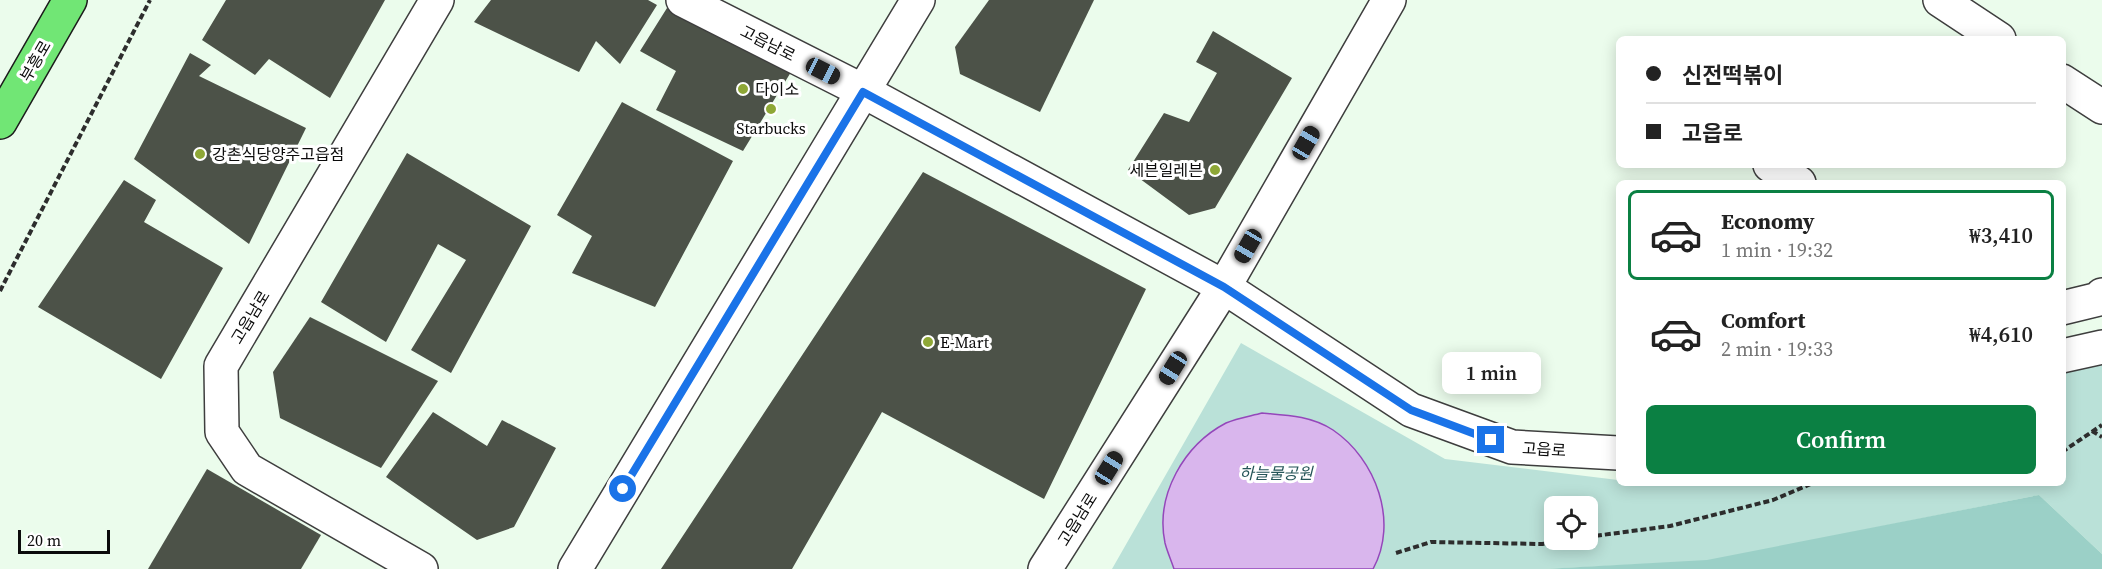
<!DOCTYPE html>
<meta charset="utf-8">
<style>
:root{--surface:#fff;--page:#f6f6f6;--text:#222;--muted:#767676;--line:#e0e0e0;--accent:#0b8043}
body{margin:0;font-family:"Source Serif 4","Noto Sans KR",serif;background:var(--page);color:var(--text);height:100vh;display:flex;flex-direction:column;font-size:22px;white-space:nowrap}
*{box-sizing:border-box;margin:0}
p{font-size:20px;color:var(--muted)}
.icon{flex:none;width:33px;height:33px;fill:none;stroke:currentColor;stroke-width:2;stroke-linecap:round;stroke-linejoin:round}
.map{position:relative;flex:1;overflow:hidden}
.details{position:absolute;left:1616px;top:180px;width:450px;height:306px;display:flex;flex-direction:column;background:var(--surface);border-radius:9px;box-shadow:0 3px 15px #0003}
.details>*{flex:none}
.guide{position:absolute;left:1616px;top:36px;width:450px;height:132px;border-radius:9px;box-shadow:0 3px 15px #0003;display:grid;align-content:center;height:132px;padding:0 30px;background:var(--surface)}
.tools{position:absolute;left:1544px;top:496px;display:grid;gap:12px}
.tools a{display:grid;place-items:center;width:54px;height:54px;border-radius:9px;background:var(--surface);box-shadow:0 3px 15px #0003;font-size:30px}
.scale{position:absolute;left:18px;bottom:15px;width:92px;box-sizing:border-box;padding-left:6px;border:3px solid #0b0b0b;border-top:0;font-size:16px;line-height:21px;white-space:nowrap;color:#0b0b0b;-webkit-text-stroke:4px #fff;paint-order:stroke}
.end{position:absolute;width:27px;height:27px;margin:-14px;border:8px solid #1a73e8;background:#fff;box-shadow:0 0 0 3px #fff}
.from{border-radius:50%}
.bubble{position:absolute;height:42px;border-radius:9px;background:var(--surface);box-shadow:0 3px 15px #0003;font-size:20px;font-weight:600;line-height:42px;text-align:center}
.car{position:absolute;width:18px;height:36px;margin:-18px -9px;border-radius:8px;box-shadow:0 0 4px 2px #0007;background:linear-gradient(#222 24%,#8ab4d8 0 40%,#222 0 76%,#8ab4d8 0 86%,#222 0)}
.guide b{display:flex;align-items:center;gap:21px;height:57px;font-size:22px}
.guide b+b{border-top:2px solid var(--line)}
.guide i{width:15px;height:15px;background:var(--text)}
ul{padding:10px 0 0;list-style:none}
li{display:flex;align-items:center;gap:18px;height:90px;margin:0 12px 9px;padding:0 18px;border:3px solid transparent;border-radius:9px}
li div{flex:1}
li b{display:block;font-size:22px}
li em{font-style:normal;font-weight:600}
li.selected{border-color:var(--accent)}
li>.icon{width:54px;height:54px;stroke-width:1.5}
.action{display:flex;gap:12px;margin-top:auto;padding:12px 30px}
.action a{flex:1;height:69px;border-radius:9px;background:var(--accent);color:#fff;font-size:24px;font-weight:600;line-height:69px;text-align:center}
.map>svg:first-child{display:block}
.green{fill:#bae1d8;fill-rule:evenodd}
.forest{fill:#9bd0c7}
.water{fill:#d9b6ed;stroke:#9447ba;stroke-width:1.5}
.building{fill:#4c5248}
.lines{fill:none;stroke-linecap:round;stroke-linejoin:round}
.minor-casing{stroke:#3e3e3e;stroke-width:36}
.major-casing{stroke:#1c1c1c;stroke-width:36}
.path{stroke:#2d2d2d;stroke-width:4;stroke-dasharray:6 3;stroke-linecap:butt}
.minor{stroke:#fff;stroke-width:33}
.major{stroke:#71e675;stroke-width:33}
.route{stroke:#1a73e8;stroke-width:8}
.poi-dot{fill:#8ea736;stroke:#fff;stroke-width:2}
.labels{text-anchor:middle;stroke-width:6;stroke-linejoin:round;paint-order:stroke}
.street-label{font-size:16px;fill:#0b0b0b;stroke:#fff}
.poi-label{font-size:16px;fill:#0b0b0b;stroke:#fff;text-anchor:start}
.park-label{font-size:16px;font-style:italic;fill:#255558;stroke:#fff}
</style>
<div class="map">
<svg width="2102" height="569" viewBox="0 0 2102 569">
<rect width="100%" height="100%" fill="#ebfcec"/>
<path class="green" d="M1241,343L1445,459L1618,480V483H2062L2063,374L2102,363V554L2039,495L1707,561L1544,569H1112ZM1554,507H1587V540H1554Z"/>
<path class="forest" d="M2039,495L2102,554V569H1544L1707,560Z"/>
<path class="water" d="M1262,413C1287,415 1312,416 1333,430C1376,459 1399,522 1373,569H1174C1171,560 1167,551 1165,543C1155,495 1184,445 1226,423C1237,418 1251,416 1262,413Z"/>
<g class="building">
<path d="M226,0H385L330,98L269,59L255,75L202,40Z"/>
<path d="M491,0H648L657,5L620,64L596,41L579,72L474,22Z"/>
<path d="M989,0H1094L1040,112L960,74L955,47Z"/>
<path d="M667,8L791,72L743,151L656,110L676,71L640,51Z"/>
<path d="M1213,31L1292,78L1215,208L1189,215L1128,170L1164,113L1189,122L1217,73L1196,62Z"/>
<path d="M190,53L211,65L199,76L306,128L249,244L134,159Z"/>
<path d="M622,102L733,161L655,307L572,273L592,236L557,215Z"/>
<path d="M407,153L531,226L451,373L411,350L466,260L438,244L386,342L321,302Z"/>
<path d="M923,172L1146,289L1044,499L882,412L792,569H661Z"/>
<path d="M124,180L156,200L144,222L223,268L161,379L38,307Z"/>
<path d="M310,317L438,381L381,468L280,418L273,372Z"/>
<path d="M433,412L487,446L502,420L556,448L514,527L477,540L386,477Z"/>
<path d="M207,469L321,535L301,569H148Z"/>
</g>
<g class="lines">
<defs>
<g id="minor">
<path d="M683,0L863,91L1224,287L1411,410L1512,447L1618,453"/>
<path d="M1940,0L1999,39"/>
<path d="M2062,81L2102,107"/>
<path d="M1770,165L1799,183"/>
<path d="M2062,308L2099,299L2102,295"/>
<path d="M2062,356L2102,347"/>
<path d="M421,569L247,469L222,432L221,366L437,0"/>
<path d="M575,569L918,0"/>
<path d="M1045,569L1224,287L1389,0"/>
</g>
<path id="major" d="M0,122L70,0"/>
</defs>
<use href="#minor" class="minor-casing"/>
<use href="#major" class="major-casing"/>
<g class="path">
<path d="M0,291L150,0"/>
<path d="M2092,431L2102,437"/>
<path d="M2062,452L2102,425"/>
<path d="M1587,537L1670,526L1773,500L1813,483"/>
<path d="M1396,553L1431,542L1542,544L1568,540"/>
</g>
<use href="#minor" class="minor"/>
<use href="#major" class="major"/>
</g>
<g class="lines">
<path class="route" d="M623,489L863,92L1224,287L1411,410L1491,440"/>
</g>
<g class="poi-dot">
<circle cx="743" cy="89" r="6"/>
<circle cx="771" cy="109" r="6"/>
<circle cx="200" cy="154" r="6"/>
<circle cx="1215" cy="170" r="6"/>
<circle cx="928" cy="342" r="6"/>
</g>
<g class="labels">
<g class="street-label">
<text transform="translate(768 43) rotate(27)" y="6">고읍남로</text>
<text transform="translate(35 61) rotate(-60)" y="6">부흥로</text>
<text transform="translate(250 317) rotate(-59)" y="6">고읍남로</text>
<text transform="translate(1544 449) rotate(3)" y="6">고읍로</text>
<text transform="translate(1077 519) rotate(-58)" y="6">고읍남로</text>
</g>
<g class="poi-label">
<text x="755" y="95">다이소</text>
<text x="771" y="134" text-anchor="middle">Starbucks</text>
<text x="212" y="160">강촌식당양주고읍점</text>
<text x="1203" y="176" text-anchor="end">세븐일레븐</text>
<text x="940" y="348">E-Mart</text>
</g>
<g class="park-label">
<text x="1276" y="479">하늘물공원</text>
</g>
</g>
</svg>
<div class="tools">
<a><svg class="icon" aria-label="locate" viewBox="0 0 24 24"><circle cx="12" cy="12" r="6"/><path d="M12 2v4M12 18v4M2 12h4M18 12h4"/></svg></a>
</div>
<div class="scale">20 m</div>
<i class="end from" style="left:623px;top:489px"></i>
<i class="end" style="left:1491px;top:440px"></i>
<div class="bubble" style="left:1442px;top:352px;width:99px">1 min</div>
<i class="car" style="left:823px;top:71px;rotate:117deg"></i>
<i class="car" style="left:1306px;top:143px;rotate:30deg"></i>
<i class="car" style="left:1248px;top:246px;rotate:210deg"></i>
<i class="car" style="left:1173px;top:368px;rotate:212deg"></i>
<i class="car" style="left:1109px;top:468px;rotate:32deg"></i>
<div class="guide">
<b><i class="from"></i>신전떡볶이</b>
<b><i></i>고읍로</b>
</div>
<section class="details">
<ul>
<li class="selected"><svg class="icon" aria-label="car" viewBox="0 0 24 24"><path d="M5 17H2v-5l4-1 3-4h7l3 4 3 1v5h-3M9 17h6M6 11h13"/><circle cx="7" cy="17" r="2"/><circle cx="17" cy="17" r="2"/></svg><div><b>Economy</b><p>1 min · 19:32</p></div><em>₩3,410</em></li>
<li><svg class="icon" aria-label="car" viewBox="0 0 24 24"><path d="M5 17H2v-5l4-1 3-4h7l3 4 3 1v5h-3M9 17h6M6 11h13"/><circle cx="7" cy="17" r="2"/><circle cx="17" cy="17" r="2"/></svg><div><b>Comfort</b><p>2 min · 19:33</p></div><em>₩4,610</em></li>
</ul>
<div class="action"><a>Confirm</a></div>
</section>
</div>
